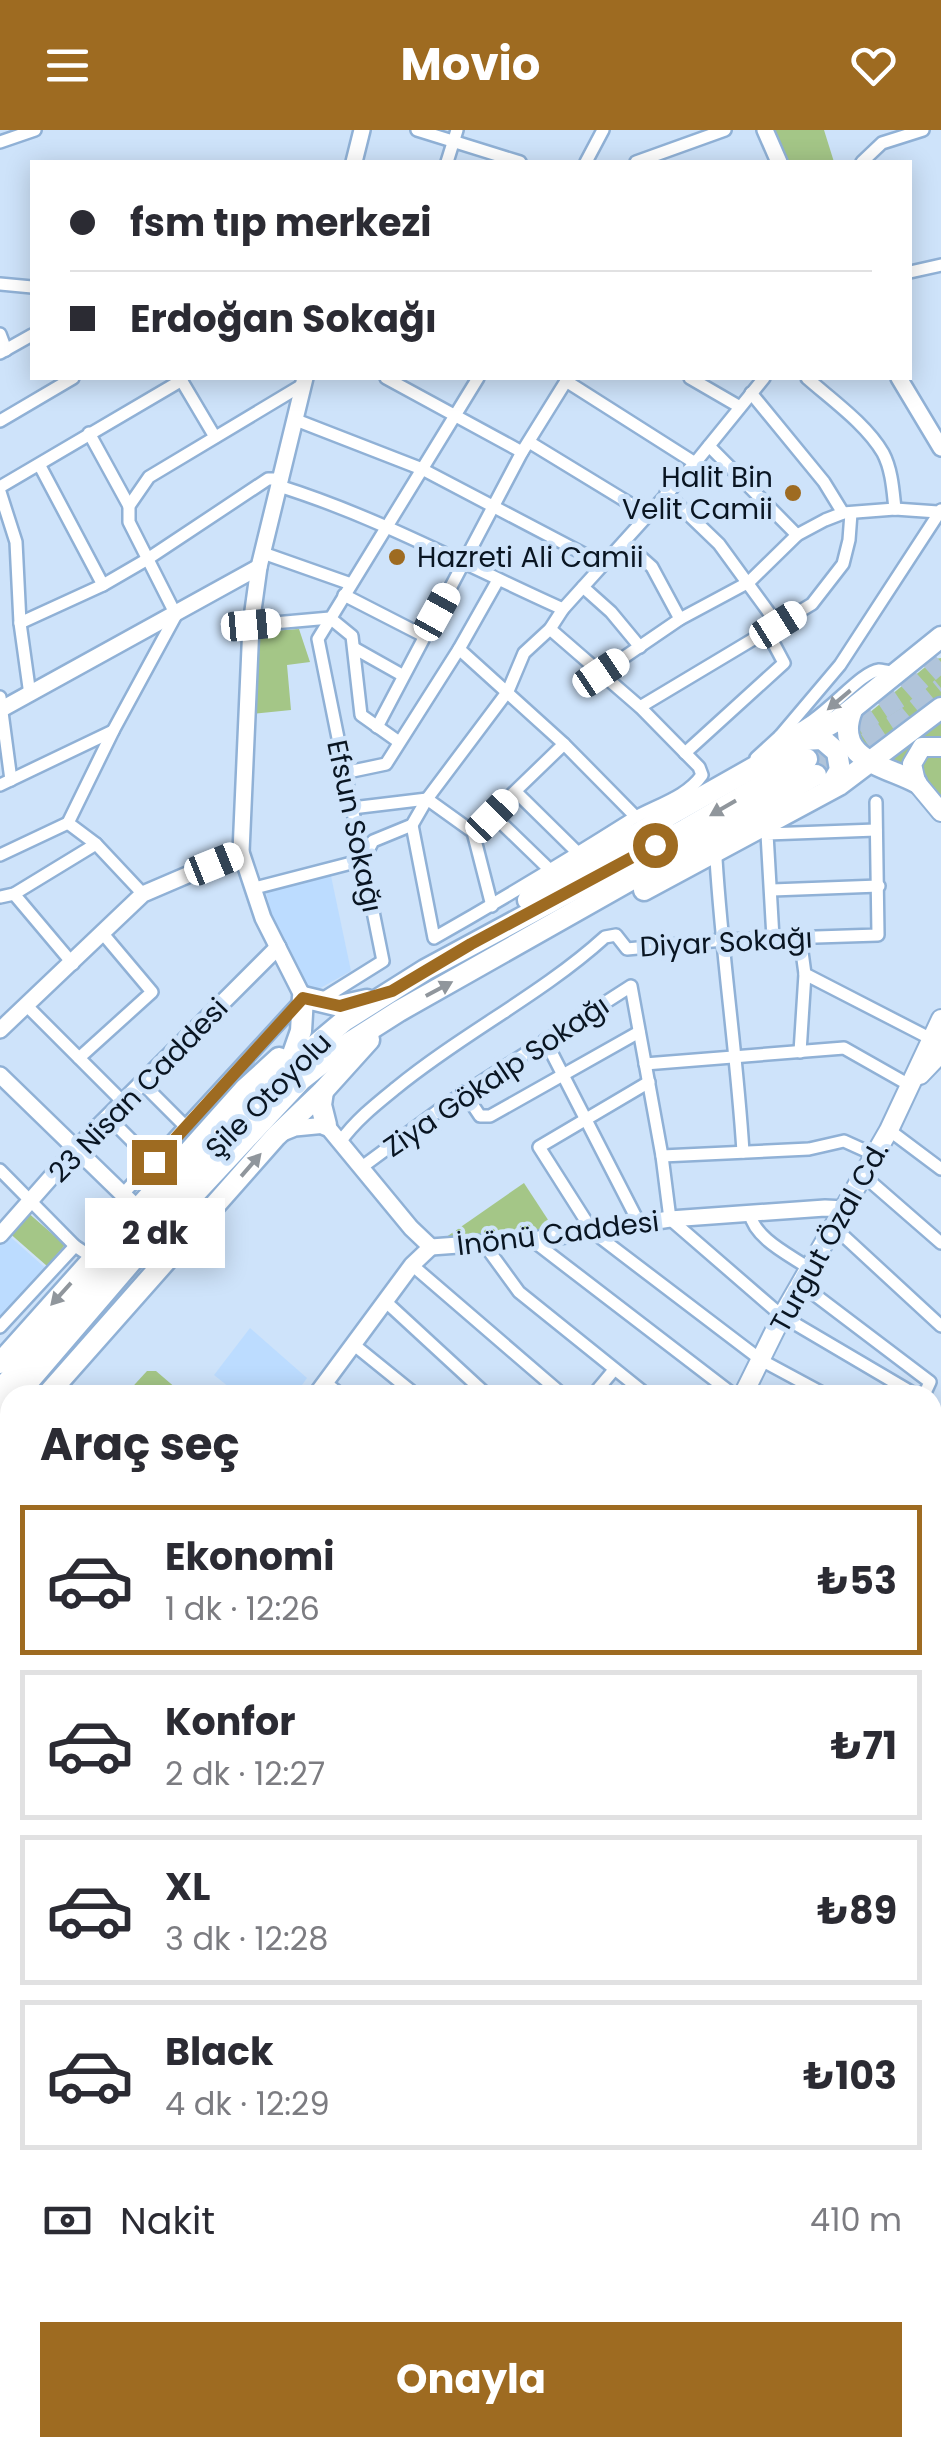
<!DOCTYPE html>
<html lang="tr">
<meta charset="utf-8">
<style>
:root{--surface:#fff;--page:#f2f2f3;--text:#2b2b33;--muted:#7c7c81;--line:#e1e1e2;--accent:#9e6b21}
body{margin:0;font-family:Poppins,sans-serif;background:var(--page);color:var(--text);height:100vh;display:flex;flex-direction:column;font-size:38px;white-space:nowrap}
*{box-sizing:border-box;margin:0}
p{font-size:32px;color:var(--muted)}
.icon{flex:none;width:55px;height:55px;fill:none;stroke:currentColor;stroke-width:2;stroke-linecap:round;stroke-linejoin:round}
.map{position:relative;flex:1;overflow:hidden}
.drawer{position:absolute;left:0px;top:1255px;width:942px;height:1072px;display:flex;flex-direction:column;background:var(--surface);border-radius:30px 30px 0 0;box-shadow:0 5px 25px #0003}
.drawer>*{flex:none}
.top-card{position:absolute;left:30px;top:30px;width:882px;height:220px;border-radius:0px;box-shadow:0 5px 25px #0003;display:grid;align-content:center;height:220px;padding:0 40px;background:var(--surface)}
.end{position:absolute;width:45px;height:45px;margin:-22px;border:12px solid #9e6b21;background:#fff;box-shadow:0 0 0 5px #fff}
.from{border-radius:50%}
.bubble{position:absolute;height:70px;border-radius:0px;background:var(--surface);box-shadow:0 5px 25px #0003;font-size:32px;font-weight:700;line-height:70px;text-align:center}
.car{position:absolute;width:30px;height:60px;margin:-30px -15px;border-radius:12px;box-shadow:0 0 8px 2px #0007;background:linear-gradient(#fff 24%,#345 0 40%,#fff 0 76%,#345 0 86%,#fff 0)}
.top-card b{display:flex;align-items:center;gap:35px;height:95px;font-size:38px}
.top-card b+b{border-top:2px solid var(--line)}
.top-card i{width:25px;height:25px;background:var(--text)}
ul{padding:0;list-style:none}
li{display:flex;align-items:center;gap:30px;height:150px;margin:0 20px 15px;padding:0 20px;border:5px solid var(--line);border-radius:0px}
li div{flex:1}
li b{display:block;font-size:38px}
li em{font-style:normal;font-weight:700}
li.current{border-color:var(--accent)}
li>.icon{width:90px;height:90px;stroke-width:1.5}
h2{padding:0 40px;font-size:45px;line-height:120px}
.pay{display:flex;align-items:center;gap:25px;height:110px;padding:0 40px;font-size:38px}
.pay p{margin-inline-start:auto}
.button{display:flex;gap:20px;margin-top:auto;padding:20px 40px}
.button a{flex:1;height:115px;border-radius:0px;background:var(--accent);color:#fff;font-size:40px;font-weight:700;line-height:115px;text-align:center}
header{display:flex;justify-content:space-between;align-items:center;height:130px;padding:0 40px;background:var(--accent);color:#fff;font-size:45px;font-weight:700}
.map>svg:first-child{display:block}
.built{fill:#bcdcff}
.green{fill:#a4c687}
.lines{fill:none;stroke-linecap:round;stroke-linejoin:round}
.highway-tunnel{stroke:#b0c4da;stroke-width:20;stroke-dasharray:20 10;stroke-linecap:butt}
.street-casing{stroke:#90b1d6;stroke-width:16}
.secondary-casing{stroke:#90b1d6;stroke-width:20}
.primary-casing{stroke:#90b1d6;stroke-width:22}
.highway-casing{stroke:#90b1d6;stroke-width:25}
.street{stroke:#fff;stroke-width:11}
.secondary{stroke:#fff;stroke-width:15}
.primary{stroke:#fff;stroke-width:18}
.highway{stroke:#fff;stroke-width:20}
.oneway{fill:#90969c}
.route{stroke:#9e6b21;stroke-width:12}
.poi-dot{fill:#9e6b21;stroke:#cee3fa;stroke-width:4}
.labels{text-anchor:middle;stroke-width:10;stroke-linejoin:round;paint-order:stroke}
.poi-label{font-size:28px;fill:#091522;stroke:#cee3fa;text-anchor:end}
.street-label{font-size:28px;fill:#091522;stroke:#cee3fa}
</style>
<header><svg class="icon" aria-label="menu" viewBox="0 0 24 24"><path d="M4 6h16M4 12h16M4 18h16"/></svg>Movio<svg class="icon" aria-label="heart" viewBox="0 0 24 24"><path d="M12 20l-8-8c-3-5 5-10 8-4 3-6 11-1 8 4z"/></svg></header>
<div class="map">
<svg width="941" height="2327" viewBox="0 0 941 2327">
<rect width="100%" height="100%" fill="#cee3fa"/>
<g class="built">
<path d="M331,746L351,841L315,861L307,855L274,794L266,762Z"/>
<path d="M6,1103L51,1143L0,1200V1110Z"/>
<path d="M250,1198L307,1248L295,1265H239L214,1245Z"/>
<path d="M0,1797L10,1800V1864L0,1861Z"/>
<path d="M452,2318H577L576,2327H458Z"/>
</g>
<g class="green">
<path d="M770,0H824L834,32H782Z"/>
<path d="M299,499L310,532L287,535L291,580L252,584L258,502Z"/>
<path d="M941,528V570L876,624L854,612L858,592L935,529Z"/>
<path d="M941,589V610L906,641L885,632Z"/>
<path d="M924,623L941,625V670L918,643Z"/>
<path d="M524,1053L556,1102L442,1110Z"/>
<path d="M26,1081L65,1115L47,1136L7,1101Z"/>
<path d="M147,1241H156L184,1265H125Z"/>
<path d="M10,1341V1604H0V1352Z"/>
<path d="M941,1843V2217L932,2212V1852Z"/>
<path d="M933,2290L941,2291L937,2327H695L692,2318H932Z"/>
</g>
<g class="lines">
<g class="highway-tunnel">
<path d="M807,629L905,564L941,532"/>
<path d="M816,645L906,587L941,558"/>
</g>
<defs>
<g id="street">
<path d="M417,0L520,32"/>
<path d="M0,12L35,0"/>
<path d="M447,32L457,0"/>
<path d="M586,32L603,0"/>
<path d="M636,32L725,0"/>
<path d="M862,32L882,13L923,0"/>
<path d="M910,142L941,135"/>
<path d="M0,154L32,157"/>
<path d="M0,204L6,220"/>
<path d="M0,223L32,205"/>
<path d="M180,248L215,307"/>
<path d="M386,248L522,322"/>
<path d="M690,248L740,277"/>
<path d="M807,248C832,270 866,294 883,323C892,340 893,361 895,379"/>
<path d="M566,251L695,333"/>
<path d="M751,263L824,352L843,383"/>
<path d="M296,290L422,339L603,434"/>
<path d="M0,291L73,248"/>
<path d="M89,303L129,376"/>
<path d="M529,312L647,384"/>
<path d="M709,316L797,405"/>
<path d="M40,336L103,455"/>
<path d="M279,356C378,387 469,437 563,479"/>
<path d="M0,357L182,250"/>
<path d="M0,362L16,412L20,493L30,565"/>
<path d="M666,363L719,414L778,495"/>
<path d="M624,412L652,437L680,489"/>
<path d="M263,423L351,454"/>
<path d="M583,457L611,482L640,517"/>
<path d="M344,465L424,506"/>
<path d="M330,488L352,506L361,585L399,612"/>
<path d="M20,493L103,455L146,430L268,349H282"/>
<path d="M251,495L330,488"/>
<path d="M354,518L402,545"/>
<path d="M459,519L564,614L636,687"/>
<path d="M601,543L680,489L749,452L797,405L825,390L843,383L895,379L938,382"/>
<path d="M0,567L11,650"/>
<path d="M640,577L812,474L843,434L849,410L851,383"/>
<path d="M377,597L522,322L568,248"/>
<path d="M780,606C819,599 856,543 879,540C880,540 893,542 895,543"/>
<path d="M685,623L784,533L767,501"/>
<path d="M756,628L780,606L840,535L941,380"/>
<path d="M343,643L386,634L459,519L498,450"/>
<path d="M0,655L113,601"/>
<path d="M516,662L579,724"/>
<path d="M427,669L473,702L564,614"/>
<path d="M352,678L427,669"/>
<path d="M493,685L550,740"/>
<path d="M412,695L434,808C501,770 567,730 632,689C656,675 686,668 702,645L699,637L640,577L550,499"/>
<path d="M473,702L492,776"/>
<path d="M0,725L68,693"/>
<path d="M716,729C722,827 737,924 743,1022"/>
<path d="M255,758L363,730L373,711L412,695L427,669L508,561L524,523L550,499L563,479L695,333L764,248"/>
<path d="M772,760L879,756"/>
<path d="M14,764L73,834"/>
<path d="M143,764L96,714L68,693L113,601L176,485L129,392V376L149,347L304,254"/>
<path d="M0,767L14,764L96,714"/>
<path d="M800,807L805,844L941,914"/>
<path d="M773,808L767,704L876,700"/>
<path d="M319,871L383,831L318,509L478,248"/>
<path d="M26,875L123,972"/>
<path d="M545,910L640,1095"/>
<path d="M800,922L805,844"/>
<path d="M79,928L152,862L104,805"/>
<path d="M645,934L844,918L911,956"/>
<path d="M649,952L539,1017L593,1102L761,1230L826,1265"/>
<path d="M142,953L186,997"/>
<path d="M464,962L480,986H490L639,902"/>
<path d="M108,987L153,1032"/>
<path d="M889,1000L941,1039"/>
<path d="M340,1012C356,990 375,975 396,958C463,903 541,865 605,807L616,805L627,819L723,810L878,805L876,672"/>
<path d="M662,1026L809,1019L844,1011L875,1025"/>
<path d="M362,1037L450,972L631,856L662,1026L670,1089L782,1186L916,1265"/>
<path d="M0,1040L75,1116L93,1128"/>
<path d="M864,1046L941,1113"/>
<path d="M122,1065L302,869"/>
<path d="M750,1084C755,1109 790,1125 810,1139"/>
<path d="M835,1098L941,1196"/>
<path d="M532,1110L734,1265"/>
<path d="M484,1114L519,1162L647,1265"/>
<path d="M412,1135L563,1265"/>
<path d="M802,1155L930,1252L924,1265"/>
<path d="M385,1171L487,1265"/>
<path d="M0,1197L75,1116"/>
<path d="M353,1214L416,1265"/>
<path d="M325,1252L341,1265"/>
<path d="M593,1265L613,1241"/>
<path d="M932,1329L941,1335"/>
<path d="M932,1373L941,1378"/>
<path d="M932,1474L941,1479"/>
<path d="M932,1574L941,1578"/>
<path d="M932,1688L941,1693"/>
<path d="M932,1741L941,1729"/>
<path d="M0,1765L10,1768"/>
<path d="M932,1791L941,1796"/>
<path d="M0,1869L10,1871"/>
<path d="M0,1934L10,1937"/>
<path d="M0,2250L10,2266"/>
<path d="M932,2261L941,2264"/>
<path d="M224,2318L234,2327"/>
<path d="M303,2318L311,2327"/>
<path d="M393,2318L398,2327"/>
<path d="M676,2318L679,2327"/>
<path d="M153,2327L161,2318"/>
<path d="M354,2327L365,2318"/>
</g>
<g id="secondary">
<path d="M765,0L779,32"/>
<path d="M354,32L362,0"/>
<path d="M899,248L941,318"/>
<path d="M0,580L259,437"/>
<path d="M303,867L263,788L241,722L251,495L259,437L305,248"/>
<path d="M0,900L143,764L241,722"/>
<path d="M0,945L137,1078"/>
<path d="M280,1004L295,998L326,995L411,1098L431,1117L539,1109L670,1089L825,1078L846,1079"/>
<path d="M0,1105L75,1020L278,817"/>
<path d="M316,1265L412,1135L431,1117"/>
<path d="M932,1625L941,1630"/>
<path d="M0,1721L10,1695"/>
<path d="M448,2318L454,2327"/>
</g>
<g id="primary">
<path d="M941,617H922L912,634L916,652L941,682"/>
<path d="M920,945L941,923"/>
<path d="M743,1265L782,1186L889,1000L941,889"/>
<path d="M40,2327L49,2318"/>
</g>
<g id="highway">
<path d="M852,580C833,628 882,635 916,652"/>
<path d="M801,610L822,609L837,622L840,640L829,658"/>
<path d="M644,760L839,655L941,578"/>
<path d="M528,770L601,724L838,590L941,507"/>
<path d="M289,935L301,901L303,867L340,876L367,870"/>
<path d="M323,961L321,975L326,995"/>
<path d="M0,1233L245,959L279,928"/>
<path d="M0,1260L254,972L288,938L344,891L425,840L686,699L807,629"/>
<path d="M17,1265L131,1132L301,950L344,916L399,881L816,645"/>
<path d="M47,1265L276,1006L323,961L369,910"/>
<path d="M0,1284L10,1273"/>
<path d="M0,1317L10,1306"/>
</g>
</defs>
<use href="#street" class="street-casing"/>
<use href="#secondary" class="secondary-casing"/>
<use href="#primary" class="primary-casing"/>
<use href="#highway" class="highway-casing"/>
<use href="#street" class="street"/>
<use href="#secondary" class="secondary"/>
<use href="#primary" class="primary"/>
<use href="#highway" class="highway"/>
</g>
<defs><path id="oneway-solid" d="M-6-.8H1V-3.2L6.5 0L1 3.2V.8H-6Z" transform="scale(2.5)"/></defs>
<g class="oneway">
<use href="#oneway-solid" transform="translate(839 570) rotate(140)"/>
<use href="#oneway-solid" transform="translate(723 678) rotate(150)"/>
<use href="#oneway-solid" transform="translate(439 859) rotate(-28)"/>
<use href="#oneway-solid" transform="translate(251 1035) rotate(-49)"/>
<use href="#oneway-solid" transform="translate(61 1164) rotate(132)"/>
</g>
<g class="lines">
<path class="route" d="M154,1032L303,868L340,876L392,861L471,814L655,715"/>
</g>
<g class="poi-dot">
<circle cx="793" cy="363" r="10"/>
<circle cx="397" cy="427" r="10"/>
</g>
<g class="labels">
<g class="poi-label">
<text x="773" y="357">Halit Bin<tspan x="773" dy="32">Velit Camii</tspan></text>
<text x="417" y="437" text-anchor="start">Hazreti Ali Camii</text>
</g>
<g class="street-label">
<text transform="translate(355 696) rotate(78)" y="10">Efsun Sokağı</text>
<text transform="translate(726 812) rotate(-3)" y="10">Diyar Sokağı</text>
<text transform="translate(496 946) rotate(-34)" y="10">Ziya Gökalp Sokağı</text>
<text transform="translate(138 960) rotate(-46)" y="10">23 Nisan Caddesi</text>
<text transform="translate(268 965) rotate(-45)" y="10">Şile Otoyolu</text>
<text transform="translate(558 1103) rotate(-7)" y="10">İnönü Caddesi</text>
<text transform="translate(829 1107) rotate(-61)" y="10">Turgut Özal Cd.</text>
</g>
</g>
</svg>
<i class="end from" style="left:655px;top:715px"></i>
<i class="end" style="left:154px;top:1032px"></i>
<div class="bubble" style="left:85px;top:1068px;width:140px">2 dk</div>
<i class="car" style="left:437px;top:482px;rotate:29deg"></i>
<i class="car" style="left:251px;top:495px;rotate:85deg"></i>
<i class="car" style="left:778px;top:495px;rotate:58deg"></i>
<i class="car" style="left:601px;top:543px;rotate:56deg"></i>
<i class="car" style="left:492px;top:686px;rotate:44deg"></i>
<i class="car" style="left:214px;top:734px;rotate:68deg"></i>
<div class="top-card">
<b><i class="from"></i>fsm tıp merkezi</b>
<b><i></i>Erdoğan Sokağı</b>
</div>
<section class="drawer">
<h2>Araç seç</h2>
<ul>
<li class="current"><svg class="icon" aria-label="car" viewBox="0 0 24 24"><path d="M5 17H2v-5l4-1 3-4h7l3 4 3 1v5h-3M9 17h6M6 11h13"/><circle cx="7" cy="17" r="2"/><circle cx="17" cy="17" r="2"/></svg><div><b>Ekonomi</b><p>1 dk · 12:26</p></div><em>₺53</em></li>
<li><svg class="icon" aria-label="car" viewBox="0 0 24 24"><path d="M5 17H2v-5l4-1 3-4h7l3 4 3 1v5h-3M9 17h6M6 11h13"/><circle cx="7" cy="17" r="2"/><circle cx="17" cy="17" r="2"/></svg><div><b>Konfor</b><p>2 dk · 12:27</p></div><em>₺71</em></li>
<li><svg class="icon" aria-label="car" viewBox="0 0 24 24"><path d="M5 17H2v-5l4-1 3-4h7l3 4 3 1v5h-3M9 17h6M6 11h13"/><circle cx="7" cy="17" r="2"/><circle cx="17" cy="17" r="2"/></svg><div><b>XL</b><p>3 dk · 12:28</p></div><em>₺89</em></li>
<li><svg class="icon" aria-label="car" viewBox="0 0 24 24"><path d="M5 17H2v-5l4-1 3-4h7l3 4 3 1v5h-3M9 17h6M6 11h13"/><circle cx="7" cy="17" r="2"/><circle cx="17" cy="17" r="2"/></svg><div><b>Black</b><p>4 dk · 12:29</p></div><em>₺103</em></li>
</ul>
<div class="pay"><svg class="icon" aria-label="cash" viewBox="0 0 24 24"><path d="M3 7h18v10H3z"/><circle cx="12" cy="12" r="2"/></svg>Nakit<p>410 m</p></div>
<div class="button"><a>Onayla</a></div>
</section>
</div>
